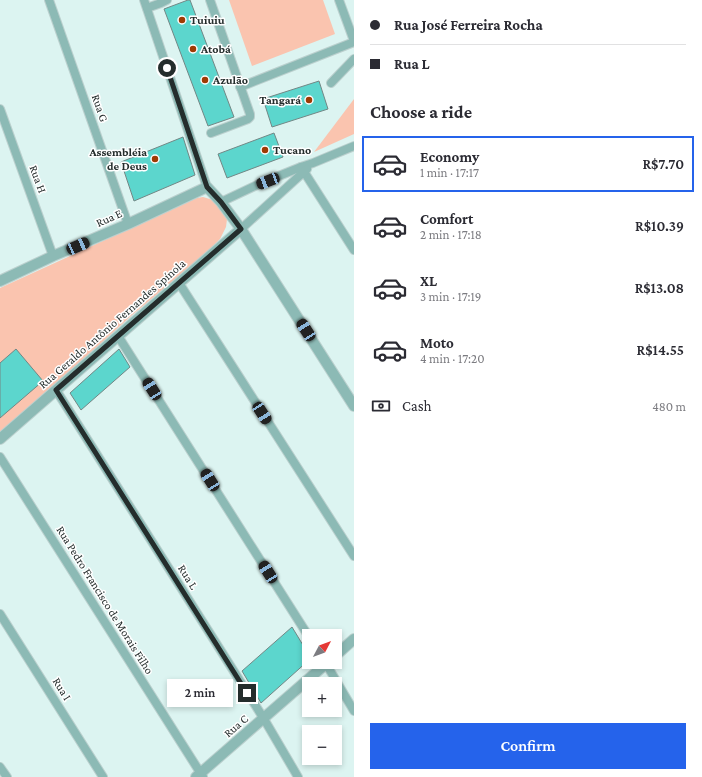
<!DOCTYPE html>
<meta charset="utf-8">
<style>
:root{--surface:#fff;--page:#f2f2f3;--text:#2b2b33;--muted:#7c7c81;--line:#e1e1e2;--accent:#2563eb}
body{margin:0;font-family:"Crimson Pro",serif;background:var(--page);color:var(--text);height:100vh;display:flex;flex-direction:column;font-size:15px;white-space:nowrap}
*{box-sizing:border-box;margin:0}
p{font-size:13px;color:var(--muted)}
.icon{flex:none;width:22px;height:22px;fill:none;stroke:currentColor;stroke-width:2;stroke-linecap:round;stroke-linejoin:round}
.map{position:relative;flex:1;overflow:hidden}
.drawer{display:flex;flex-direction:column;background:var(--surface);width:348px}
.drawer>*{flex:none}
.top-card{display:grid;align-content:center;height:88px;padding:0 16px;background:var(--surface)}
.needle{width:26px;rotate:49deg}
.controls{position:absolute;left:302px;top:629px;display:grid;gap:8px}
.controls a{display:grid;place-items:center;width:40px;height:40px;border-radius:0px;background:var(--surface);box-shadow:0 2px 6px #0003;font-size:20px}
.end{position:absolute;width:18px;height:18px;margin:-9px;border:5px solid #242d2c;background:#fff;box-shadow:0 0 0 2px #fff}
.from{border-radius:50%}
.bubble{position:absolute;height:28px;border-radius:0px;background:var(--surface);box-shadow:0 2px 6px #0003;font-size:13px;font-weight:600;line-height:28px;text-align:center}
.car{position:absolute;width:12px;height:24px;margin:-12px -6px;border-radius:5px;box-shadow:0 0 3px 1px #0007;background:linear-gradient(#222 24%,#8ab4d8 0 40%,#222 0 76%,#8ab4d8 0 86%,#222 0)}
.top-card b{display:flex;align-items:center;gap:14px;height:38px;font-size:15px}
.top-card b+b{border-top:1px solid var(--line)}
.top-card i{width:10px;height:10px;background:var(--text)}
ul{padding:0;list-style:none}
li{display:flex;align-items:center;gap:12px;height:56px;margin:0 8px 6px;padding:0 8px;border:2px solid transparent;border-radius:0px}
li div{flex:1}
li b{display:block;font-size:15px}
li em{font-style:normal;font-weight:600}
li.active{border-color:var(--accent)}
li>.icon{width:36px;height:36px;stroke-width:1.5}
h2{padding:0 16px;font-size:18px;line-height:48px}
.pay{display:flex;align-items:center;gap:10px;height:44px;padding:0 16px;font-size:15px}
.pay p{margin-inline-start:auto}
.button{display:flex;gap:8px;margin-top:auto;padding:8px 16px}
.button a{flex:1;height:46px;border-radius:0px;background:var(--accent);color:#fff;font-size:16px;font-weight:600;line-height:46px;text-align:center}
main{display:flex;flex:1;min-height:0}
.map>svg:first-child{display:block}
.green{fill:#fac4af}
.building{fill:#5cd6cd;stroke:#728785}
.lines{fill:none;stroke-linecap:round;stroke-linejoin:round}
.minor-casing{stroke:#bbd0ce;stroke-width:10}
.tertiary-casing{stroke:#bbd0ce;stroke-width:12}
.minor{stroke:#8cbab5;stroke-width:8}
.tertiary{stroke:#8cbab5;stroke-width:10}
.route{stroke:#242d2c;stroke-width:5}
.poi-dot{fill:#9e3a03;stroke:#fff;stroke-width:1.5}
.labels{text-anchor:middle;stroke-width:3;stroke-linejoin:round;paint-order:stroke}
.poi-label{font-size:12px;font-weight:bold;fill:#242d2c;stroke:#fff;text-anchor:start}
.street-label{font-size:12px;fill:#242d2c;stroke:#fff}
</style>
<main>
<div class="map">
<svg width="354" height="777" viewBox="0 0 354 777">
<rect width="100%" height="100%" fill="#dcf4f1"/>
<g class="green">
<path d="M229,0H323L335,34L252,66Z"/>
<path d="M354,99V134L314,152Z"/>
<path d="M203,197L213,200L223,210L227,219L226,227L220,239L204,255L131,316L0,435V288L197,198Z"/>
</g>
<g class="building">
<path d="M188,0H190L234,117L208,126L164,9Z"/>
<path d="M319,81L328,109L272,127L263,99Z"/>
<path d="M274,133L283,157L227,178L218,154Z"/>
<path d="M183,137L195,175L134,201L121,162Z"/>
<path d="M16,349L43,381L0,418V363Z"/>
<path d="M119,349L130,367L81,410L70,393Z"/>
<path d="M292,627L309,655V660L261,703L242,671Z"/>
</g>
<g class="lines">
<defs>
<g id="minor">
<path d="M49,0L128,224"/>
<path d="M144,0L207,187"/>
<path d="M210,0L250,114V117L248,119L211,133"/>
<path d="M339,0L354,41"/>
<path d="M147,8L161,3L167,0"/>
<path d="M331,83L354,59"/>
<path d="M240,87L354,42"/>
<path d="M0,109L53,256"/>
<path d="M301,167L354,250"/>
<path d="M221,202L259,184L301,167L313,163L354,146"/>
<path d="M241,229L307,169"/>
<path d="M179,283L354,556"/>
<path d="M118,336L309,637"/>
<path d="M56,390L264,719L298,777"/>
<path d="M0,457L203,777"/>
<path d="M0,614L103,777"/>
<path d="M325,662L354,711"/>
<path d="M0,767L7,777"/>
</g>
<g id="tertiary">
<path d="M0,281L53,256L128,224L207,187L221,202L241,229L354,406"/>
<path d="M0,439L241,229"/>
<path d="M335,656L354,639"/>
<path d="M196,777L328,662"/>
</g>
</defs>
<use href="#minor" class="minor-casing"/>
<use href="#tertiary" class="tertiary-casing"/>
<use href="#minor" class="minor"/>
<use href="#tertiary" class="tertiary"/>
</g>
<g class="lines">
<path class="route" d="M167,68L207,187L221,202L241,229L118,336L56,390L247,693"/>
</g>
<g class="poi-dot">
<circle cx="182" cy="20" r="4"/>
<circle cx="193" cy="49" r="4"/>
<circle cx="205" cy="80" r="4"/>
<circle cx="309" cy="100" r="4"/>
<circle cx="265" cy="150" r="4"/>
<circle cx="155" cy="159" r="4"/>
</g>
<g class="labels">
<g class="poi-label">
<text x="190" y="24">Tuiuiu</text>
<text x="201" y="53">Atobá</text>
<text x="213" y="84">Azulão</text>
<text x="301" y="104" text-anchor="end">Tangará</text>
<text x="273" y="154">Tucano</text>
<text x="147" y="156" text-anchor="end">Assembléia<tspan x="147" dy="14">de Deus</tspan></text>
</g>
<g class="street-label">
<text transform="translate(100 108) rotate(71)" y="4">Rua G</text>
<text transform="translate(38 179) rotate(70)" y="4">Rua H</text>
<text transform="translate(109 218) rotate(-24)" y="4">Rua E</text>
<text transform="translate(112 324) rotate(-41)" y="4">Rua Geraldo Antônio Fernandes Spínola</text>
<text transform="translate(188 577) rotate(58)" y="4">Rua L</text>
<text transform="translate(105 600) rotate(58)" y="4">Rua Pedro Francisco de Morais Filho</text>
<text transform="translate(62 689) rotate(58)" y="4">Rua I</text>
<text transform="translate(236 726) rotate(-41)" y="4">Rua C</text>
</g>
</g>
</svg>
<div class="controls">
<a><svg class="needle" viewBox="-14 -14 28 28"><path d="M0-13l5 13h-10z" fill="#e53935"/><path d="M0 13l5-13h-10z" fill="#7c7c81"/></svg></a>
<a>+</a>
<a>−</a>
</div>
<i class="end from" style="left:167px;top:68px"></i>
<i class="end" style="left:247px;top:693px"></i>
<div class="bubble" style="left:167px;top:679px;width:66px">2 min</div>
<i class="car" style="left:268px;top:181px;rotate:249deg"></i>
<i class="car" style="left:78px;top:246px;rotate:66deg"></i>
<i class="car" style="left:306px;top:330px;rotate:327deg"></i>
<i class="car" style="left:152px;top:389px;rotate:328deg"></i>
<i class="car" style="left:262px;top:413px;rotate:147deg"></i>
<i class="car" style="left:210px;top:480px;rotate:328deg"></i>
<i class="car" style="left:268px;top:572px;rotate:328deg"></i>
</div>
<section class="drawer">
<div class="top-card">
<b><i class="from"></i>Rua José Ferreira Rocha</b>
<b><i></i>Rua L</b>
</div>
<h2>Choose a ride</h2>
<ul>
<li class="active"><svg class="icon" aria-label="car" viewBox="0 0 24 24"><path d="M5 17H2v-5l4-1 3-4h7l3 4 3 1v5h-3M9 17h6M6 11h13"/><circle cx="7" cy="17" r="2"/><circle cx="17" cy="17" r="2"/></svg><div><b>Economy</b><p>1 min · 17:17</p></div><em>R$7.70</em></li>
<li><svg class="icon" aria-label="car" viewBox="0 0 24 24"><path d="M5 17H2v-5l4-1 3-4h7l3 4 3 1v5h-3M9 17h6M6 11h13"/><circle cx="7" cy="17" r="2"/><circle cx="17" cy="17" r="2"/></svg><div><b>Comfort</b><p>2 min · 17:18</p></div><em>R$10.39</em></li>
<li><svg class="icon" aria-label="car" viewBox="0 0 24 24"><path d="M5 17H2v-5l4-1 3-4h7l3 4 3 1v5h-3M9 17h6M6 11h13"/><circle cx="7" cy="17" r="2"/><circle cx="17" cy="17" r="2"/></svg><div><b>XL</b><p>3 min · 17:19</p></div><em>R$13.08</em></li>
<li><svg class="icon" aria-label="car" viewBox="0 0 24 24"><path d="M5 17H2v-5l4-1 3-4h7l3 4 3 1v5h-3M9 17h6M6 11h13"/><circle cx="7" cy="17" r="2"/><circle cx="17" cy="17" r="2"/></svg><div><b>Moto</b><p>4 min · 17:20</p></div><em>R$14.55</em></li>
</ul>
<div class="pay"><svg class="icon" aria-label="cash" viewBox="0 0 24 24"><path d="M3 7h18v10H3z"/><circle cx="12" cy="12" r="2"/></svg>Cash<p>480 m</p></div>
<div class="button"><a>Confirm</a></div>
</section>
</main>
